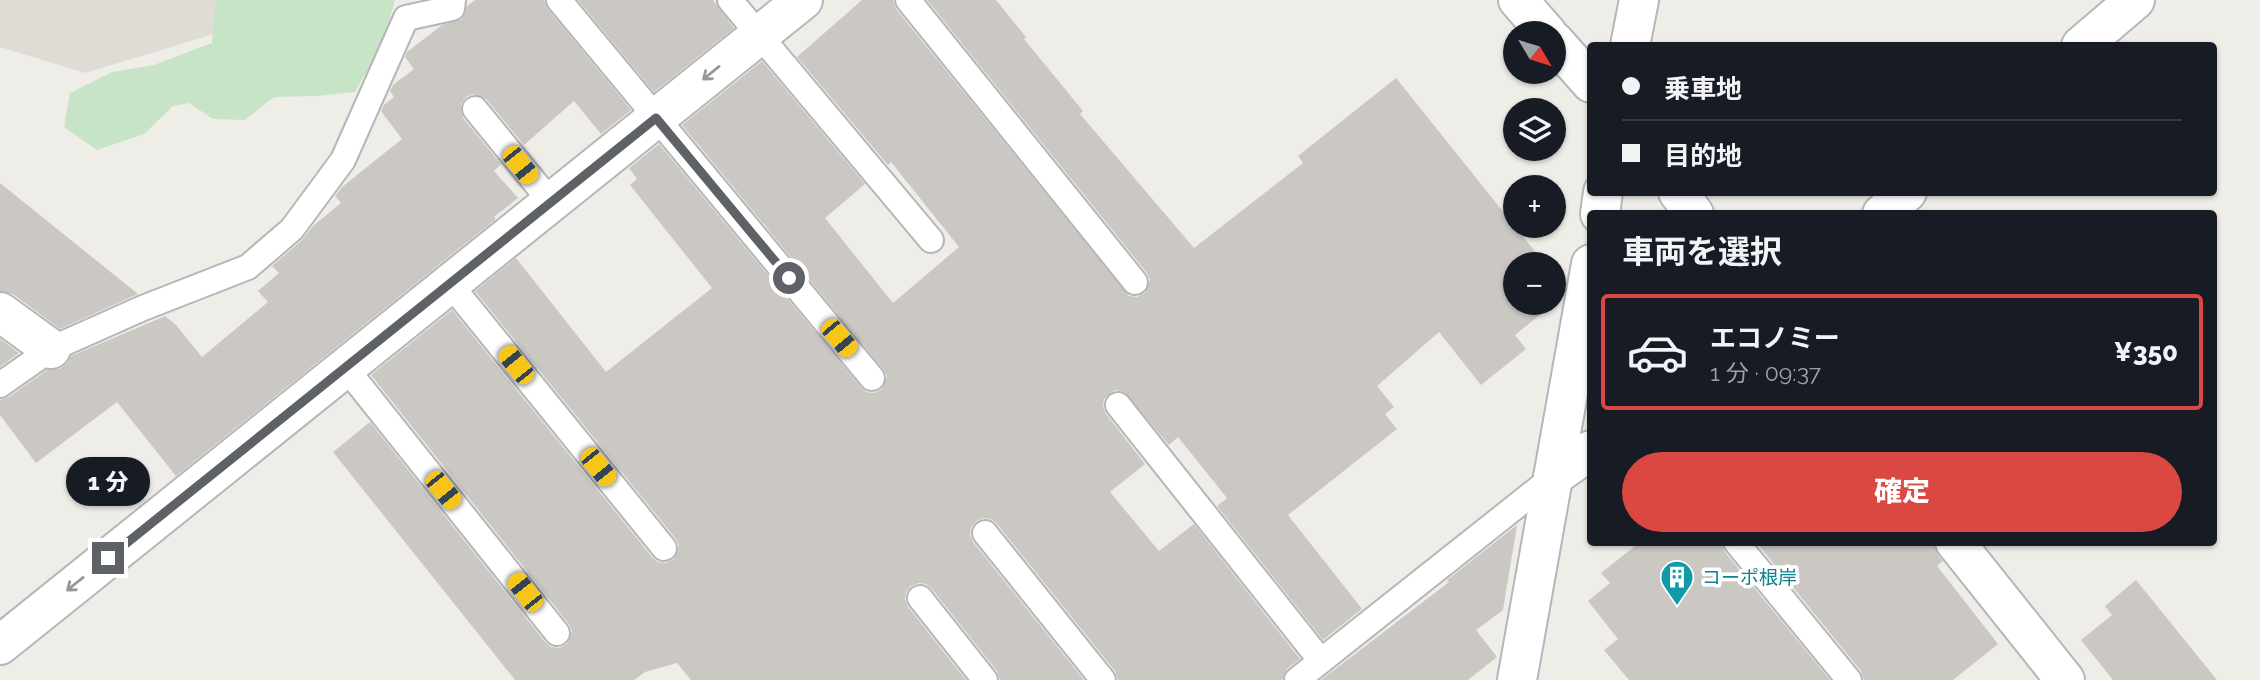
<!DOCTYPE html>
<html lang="ja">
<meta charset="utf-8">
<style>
:root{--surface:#171b24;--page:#20242c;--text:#f1f3f6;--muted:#9ea1a6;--line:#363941;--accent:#db4741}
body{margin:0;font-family:Raleway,"Noto Sans JP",sans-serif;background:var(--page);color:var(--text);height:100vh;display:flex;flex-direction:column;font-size:26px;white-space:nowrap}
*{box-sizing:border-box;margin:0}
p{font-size:23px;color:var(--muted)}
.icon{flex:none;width:38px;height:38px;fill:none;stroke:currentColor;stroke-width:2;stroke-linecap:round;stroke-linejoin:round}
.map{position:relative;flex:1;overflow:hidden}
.details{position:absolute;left:1587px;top:210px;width:630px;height:336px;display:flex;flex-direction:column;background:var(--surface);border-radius:7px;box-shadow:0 2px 5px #0004}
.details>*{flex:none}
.hud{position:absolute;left:1587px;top:42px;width:630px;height:154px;border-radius:7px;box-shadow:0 2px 5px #0004;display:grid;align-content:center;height:154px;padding:0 35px;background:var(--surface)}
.needle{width:46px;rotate:128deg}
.controls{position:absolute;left:1503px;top:21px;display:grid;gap:14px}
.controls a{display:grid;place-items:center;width:63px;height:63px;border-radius:50%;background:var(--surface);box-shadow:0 2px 5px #0004;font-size:35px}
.end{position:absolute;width:32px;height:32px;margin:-16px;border:9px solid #5e6266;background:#fff;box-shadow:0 0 0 4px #fff}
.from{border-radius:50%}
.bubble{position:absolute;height:49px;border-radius:24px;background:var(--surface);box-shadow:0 2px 5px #0004;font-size:23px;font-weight:800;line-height:49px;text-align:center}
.car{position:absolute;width:21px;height:42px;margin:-21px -10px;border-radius:9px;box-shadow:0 0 5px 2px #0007;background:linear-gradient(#f5c518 24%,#345 0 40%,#f5c518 0 76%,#345 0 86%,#f5c518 0)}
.hud b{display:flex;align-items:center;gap:24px;height:66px;font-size:26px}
.hud b+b{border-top:2px solid var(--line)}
.hud i{width:18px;height:18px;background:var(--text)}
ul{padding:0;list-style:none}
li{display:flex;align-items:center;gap:21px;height:116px;margin:0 14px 10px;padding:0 21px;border:4px solid transparent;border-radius:7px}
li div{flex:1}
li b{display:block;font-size:26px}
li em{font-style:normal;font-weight:800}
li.active{border-color:var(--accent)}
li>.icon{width:63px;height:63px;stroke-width:1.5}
h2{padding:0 35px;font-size:32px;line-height:84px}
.button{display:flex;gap:14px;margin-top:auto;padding:14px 35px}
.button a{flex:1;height:80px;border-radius:42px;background:var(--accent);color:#fff;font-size:28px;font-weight:800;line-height:80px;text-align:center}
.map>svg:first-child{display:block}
.education{fill:#dfdcd5}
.green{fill:#c7e4c6}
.building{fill:#cbc8c4}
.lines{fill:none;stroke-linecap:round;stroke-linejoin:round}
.service-casing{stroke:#b4b7ba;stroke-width:28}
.minor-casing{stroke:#b4b7ba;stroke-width:42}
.tertiary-casing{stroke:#b4b7ba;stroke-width:42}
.service{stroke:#fff;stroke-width:24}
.minor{stroke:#fff;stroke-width:38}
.tertiary{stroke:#fff;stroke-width:38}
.oneway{stroke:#96999c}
.route{stroke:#5e6266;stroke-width:9}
.labels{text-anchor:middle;stroke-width:7;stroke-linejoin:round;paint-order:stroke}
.culture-label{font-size:19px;fill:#0d838f;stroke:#fff;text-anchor:start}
</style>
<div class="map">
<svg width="2260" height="680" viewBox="0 0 2260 680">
<rect width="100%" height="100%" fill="#efede7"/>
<path class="education" d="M0,0H251L231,29L85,73L0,47Z"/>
<path class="green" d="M216,0H395L383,42L355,92L317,96L274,97L245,120L213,119L189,103L173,106L144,134L97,150L64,127L70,93L112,72L154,65L212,43Z"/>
<g class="building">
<path d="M475,0H544L548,9L631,110L601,134L574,101L524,145L486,99L473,94L466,97L461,104L463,118L501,164L494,171L518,198L494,217L496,219L176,476L117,402L36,463L0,415V400L9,397L47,370L60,369L68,362L71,356L165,316L176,325L202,357L268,302L258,291L279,273L272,266L302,240L313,226L341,203L335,196L342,187L402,139L381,111L384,105L394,97L390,91L393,85L414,69L405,57L407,52L442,25L462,19L467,6Z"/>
<path d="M578,0H713L734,28L654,92Z"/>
<path d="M862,0H893L896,9L1129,296L1137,297L1145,293L1150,280L1147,273L927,0H996L1026,37L1024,39L1083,111L1080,114L1194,248L1303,163L1298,156L1396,78L1545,264H1516V303H1554V276L1564,289L1563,296L1515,335L1526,349L1481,385L1439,332L1377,386L1394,407L1385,414L1397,429L1288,515L1362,609L1323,640L1217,506L1227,498L1178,437L1169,445L1124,392L1115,390L1104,399L1103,406L1106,414L1145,464L1110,492L1159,551L1194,524L1300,659L1287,669L1282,680H1118L1115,671L997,524L991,519L983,518L976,521L971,527L970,535L973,542L1084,680H1000L997,671L932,589L926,584L919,583L911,586L906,592L905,599L908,607L966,680H691L677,663L645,672L634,680H515L333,452L370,422L545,642L551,647L559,648L567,644L572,631L569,624L371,375L452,310L652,557L658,562L666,563L674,559L679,546L676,539L475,291L516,258L606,372L712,288L630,185L637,179L629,168L659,144L861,387L866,392L874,393L882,389L887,376L883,369L682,125L762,61L865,184L825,218L893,303L959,247L891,162L888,165L797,57Z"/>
<path d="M0,183L138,294L60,329L13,294L0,291Z"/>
<path d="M0,339L19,353L0,367Z"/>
<path d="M1517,525L1503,610L1476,630L1497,657L1468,680H1321L1449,582L1447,580Z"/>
<path d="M1640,542H1721L1724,551L1830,680H1629L1604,650L1618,639L1588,601L1610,583L1601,573Z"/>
<path d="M1756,542H1934L1938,555L1943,561L1937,566L1998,644L1953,680H1864L1861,671Z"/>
<path d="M2136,580L2217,680H2113L2081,640L2112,615L2105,606Z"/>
</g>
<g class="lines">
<defs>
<g id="service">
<path d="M559,0L872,378"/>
<path d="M730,0L931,240"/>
<path d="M908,0L1135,282"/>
<path d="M475,109L551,202"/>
<path d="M450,284L664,548"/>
<path d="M345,367L557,633"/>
<path d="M0,385L51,349L143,308L248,267L292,229L343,160L406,18L452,8L453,0"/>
<path d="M1118,405L1321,661"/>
<path d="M985,533L1103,680"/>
<path d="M1736,542L1849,680"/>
<path d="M920,598L985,680"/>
<path d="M1297,680L1553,477"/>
</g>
<g id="minor">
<path d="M1518,0L1547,33"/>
<path d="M1554,41L1591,83"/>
<path d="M2081,46L2135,0"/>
<path d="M1678,192L1694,214"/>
<path d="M1882,214L1907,192"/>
<path d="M0,312L51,349"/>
<path d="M1553,477L1591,450"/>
<path d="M1955,542L2065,680"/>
<path d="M0,645L803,0"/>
</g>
<g id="tertiary">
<path d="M1630,46L1639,0"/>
<path d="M1600,214L1603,192"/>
<path d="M1517,680L1591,264"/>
</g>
</defs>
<use href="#service" class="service-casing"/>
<use href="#minor" class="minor-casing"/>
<use href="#tertiary" class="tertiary-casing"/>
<use href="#service" class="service"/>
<use href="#minor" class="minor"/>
<use href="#tertiary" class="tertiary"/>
</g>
<defs><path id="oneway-shaft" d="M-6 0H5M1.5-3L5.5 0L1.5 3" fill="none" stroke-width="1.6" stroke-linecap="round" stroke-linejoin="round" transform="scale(1.75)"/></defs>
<g class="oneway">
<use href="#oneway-shaft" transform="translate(711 73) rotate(141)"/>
<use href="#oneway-shaft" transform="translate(75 584) rotate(141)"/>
</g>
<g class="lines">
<path class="route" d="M108,558L656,118L789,278"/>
</g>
<defs>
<symbol id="building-pin" viewBox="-11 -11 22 30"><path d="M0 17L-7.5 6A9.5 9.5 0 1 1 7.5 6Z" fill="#0f9aa8" stroke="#fff"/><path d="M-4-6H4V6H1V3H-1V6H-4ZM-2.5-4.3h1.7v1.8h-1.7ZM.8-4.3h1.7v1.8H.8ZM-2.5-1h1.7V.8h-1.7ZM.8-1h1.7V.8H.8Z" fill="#fff"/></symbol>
</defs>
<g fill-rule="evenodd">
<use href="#building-pin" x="1658" y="558" width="38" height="52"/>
</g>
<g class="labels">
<g class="culture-label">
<text x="1702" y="584">コーポ根岸</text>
</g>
</g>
</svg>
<div class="controls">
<a><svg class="needle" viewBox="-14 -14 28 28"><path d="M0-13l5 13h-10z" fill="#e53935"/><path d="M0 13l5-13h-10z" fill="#9ea1a6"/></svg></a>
<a><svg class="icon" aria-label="layers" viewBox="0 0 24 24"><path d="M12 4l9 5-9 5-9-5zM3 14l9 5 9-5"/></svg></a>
<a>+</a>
<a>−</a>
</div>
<i class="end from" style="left:789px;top:278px"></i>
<i class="end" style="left:108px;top:558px"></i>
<div class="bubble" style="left:66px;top:457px;width:84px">1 分</div>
<i class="car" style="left:520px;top:165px;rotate:141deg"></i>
<i class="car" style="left:839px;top:338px;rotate:140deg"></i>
<i class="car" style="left:516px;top:365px;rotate:321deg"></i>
<i class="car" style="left:598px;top:467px;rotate:141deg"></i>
<i class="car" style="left:443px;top:490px;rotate:141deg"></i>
<i class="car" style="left:525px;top:592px;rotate:322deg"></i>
<div class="hud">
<b><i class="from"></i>乗車地</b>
<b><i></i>目的地</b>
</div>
<section class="details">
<h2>車両を選択</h2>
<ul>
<li class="active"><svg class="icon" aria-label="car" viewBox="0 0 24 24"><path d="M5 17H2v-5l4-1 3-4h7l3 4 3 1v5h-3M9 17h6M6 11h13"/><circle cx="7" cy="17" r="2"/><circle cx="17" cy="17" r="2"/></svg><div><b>エコノミー</b><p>1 分 · 09:37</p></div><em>¥350</em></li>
</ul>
<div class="button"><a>確定</a></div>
</section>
</div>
